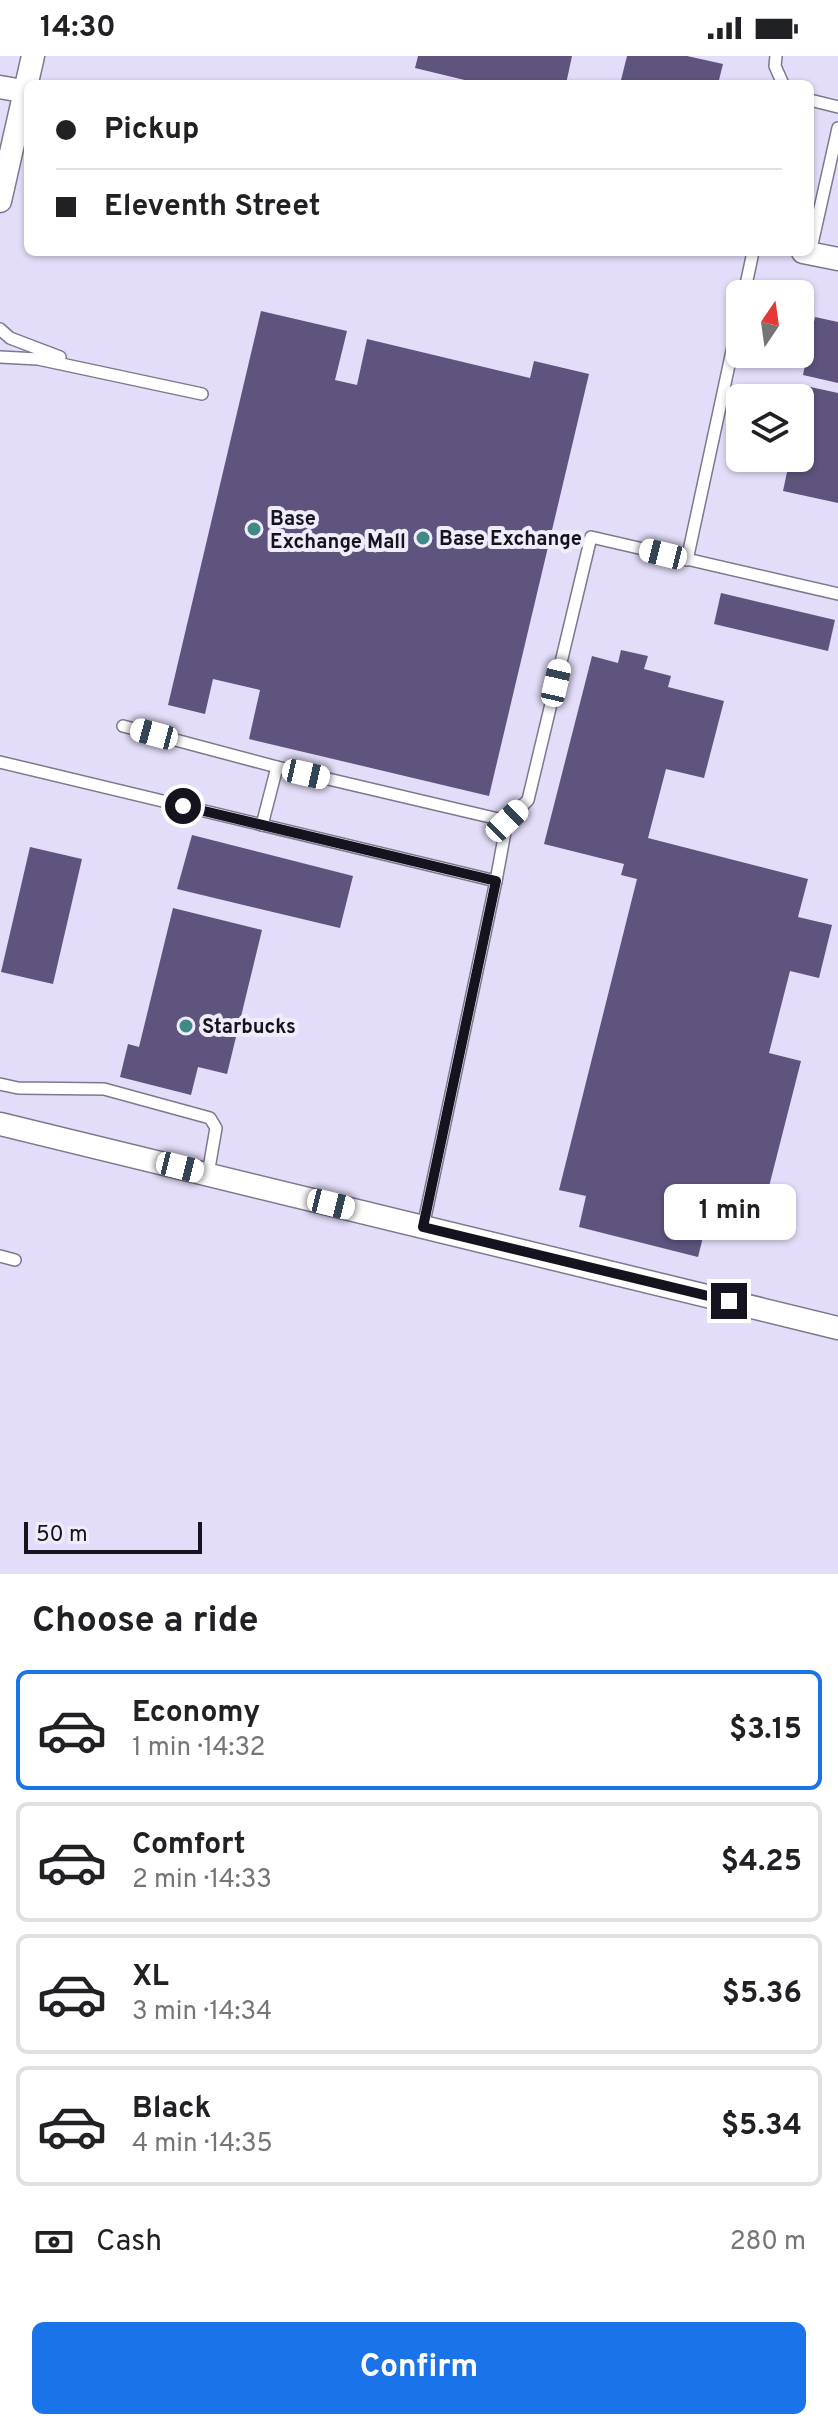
<!DOCTYPE html>
<meta charset="utf-8">
<style>
:root{--surface:#fff;--page:#f2f2f2;--text:#202124;--muted:#757577;--line:#e0e0e0;--accent:#1a73e8}
body{margin:0;font-family:Overpass,sans-serif;background:var(--page);color:var(--text);height:100vh;display:flex;flex-direction:column;font-size:30px;white-space:nowrap}
*{box-sizing:border-box;margin:0}
p{font-size:26px;color:var(--muted)}
.icon{flex:none;width:44px;height:44px;fill:none;stroke:currentColor;stroke-width:2;stroke-linecap:round;stroke-linejoin:round}
.map{position:relative;height:1518px;overflow:hidden}
.sheet{display:flex;flex-direction:column;background:var(--surface);flex:1}
.sheet>*{flex:none}
.top-card{position:absolute;left:24px;top:24px;width:790px;height:176px;border-radius:12px;box-shadow:0 2px 6px #0004;display:grid;align-content:center;height:176px;padding:0 32px;background:var(--surface)}
.needle{width:52px;rotate:13deg}
.tools{position:absolute;left:726px;top:224px;display:grid;gap:16px}
.tools a{display:grid;place-items:center;width:88px;height:88px;border-radius:12px;background:var(--surface);box-shadow:0 2px 6px #0004;font-size:40px}
.scale{position:absolute;left:24px;bottom:20px;width:178px;box-sizing:border-box;padding-left:8px;border:4px solid #15131d;border-top:0;font-size:22px;line-height:28px;white-space:nowrap;color:#15131d;-webkit-text-stroke:6px #f0ecfd;paint-order:stroke}
.end{position:absolute;width:36px;height:36px;margin:-18px;border:10px solid #15131d;background:#fff;box-shadow:0 0 0 4px #fff}
.from{border-radius:50%}
.bubble{position:absolute;height:56px;border-radius:12px;background:var(--surface);box-shadow:0 2px 6px #0004;font-size:26px;font-weight:700;line-height:56px;text-align:center}
.car{position:absolute;width:24px;height:48px;margin:-24px -12px;border-radius:10px;box-shadow:0 0 6px 2px #0007;background:linear-gradient(#fff 24%,#345 0 40%,#fff 0 76%,#345 0 86%,#fff 0)}
.top-card b{display:flex;align-items:center;gap:28px;height:76px;font-size:30px}
.top-card b+b{border-top:2px solid var(--line)}
.top-card i{width:20px;height:20px;background:var(--text)}
ul{padding:0;list-style:none}
li{display:flex;align-items:center;gap:24px;height:120px;margin:0 16px 12px;padding:0 16px;border:4px solid var(--line);border-radius:12px}
li div{flex:1}
li b{display:block;font-size:30px}
li em{font-style:normal;font-weight:700}
li.current{border-color:var(--accent)}
li>.icon{width:72px;height:72px;stroke-width:1.5}
h2{padding:0 32px;font-size:36px;line-height:96px}
.pay{display:flex;align-items:center;gap:20px;height:88px;padding:0 32px;font-size:30px}
.pay p{margin-inline-start:auto}
.action{display:flex;gap:16px;margin-top:auto;padding:16px 32px}
.action a{flex:1;height:92px;border-radius:12px;background:var(--accent);color:#fff;font-size:32px;font-weight:700;line-height:92px;text-align:center}
.status{display:flex;justify-content:space-between;align-items:center;height:56px;padding:0 40px;background:var(--surface);direction:ltr}
.status svg{height:22px;fill:currentColor}
.map>svg:first-child{display:block}
.building{fill:#5e547d}
.lines{fill:none;stroke-linecap:round;stroke-linejoin:round}
.lane-casing{stroke:#7d7790;stroke-width:14}
.street-casing{stroke:#7d7790;stroke-width:25}
.lane{stroke:#fff;stroke-width:11}
.street{stroke:#fff;stroke-width:22}
.route{stroke:#15131d;stroke-width:10}
.poi-dot{fill:#418986;stroke:#f0ecfd;stroke-width:3}
.labels{text-anchor:middle;stroke-width:8;stroke-linejoin:round;paint-order:stroke}
.poi-label{font-size:20px;font-weight:bold;fill:#15131d;stroke:#f0ecfd;text-anchor:start}
</style>
<div class="status"><b>14:30</b><svg viewBox="0 0 49 12"><path d="M0 12V9h3v3zM5 12V6h3v6zM10 12V3h3v9zM15 12V0h3v12zM26 1h20v11H26zM47 4h2v5h-2z"/></svg></div>
<div class="map">
<svg width="838" height="1518" viewBox="0 0 838 1518">
<rect width="100%" height="100%" fill="#e3ddf9"/>
<g class="building">
<path d="M418,0H572L566,28H472L473,26L415,12Z"/>
<path d="M627,0H687L723,8L718,28H620Z"/>
<path d="M261,255L347,275L335,324L357,329L367,283L530,322L534,305L589,318L489,740L249,683L260,634L213,623L205,658L168,649Z"/>
<path d="M815,261L838,266V327L803,319Z"/>
<path d="M806,330L838,337V447L783,435L790,402H800V357Z"/>
<path d="M721,537L835,564L828,595L714,568Z"/>
<path d="M621,594L648,600L644,613L671,620L668,631L724,645L704,722L666,713L648,782L808,823L798,861L832,869L819,922L790,915L769,997L801,1005L761,1162L732,1155L727,1174L706,1169L698,1201L579,1171L586,1140L559,1134L637,823L621,819L624,808L544,788L592,600L618,607Z"/>
<path d="M192,779L353,820L340,872L177,833Z"/>
<path d="M30,791L82,803L53,928L1,916Z"/>
<path d="M173,852L262,874L227,1018L198,1011L191,1039L120,1021L128,988L139,991Z"/>
</g>
<g class="lines">
<defs>
<g id="lane">
<path d="M776,0L775,10L783,28"/>
<path d="M810,44L838,51"/>
<path d="M810,197L838,72"/>
<path d="M744,238L753,196"/>
<path d="M0,273L10,282L60,301"/>
<path d="M0,301L38,303L202,338"/>
<path d="M687,504L740,258"/>
<path d="M123,670L277,711"/>
<path d="M0,706L496,825"/>
<path d="M262,769L277,711L507,765L528,744L591,481L838,538"/>
<path d="M0,1028L18,1032L104,1033L210,1062L216,1072L208,1118"/>
<path d="M423,1171L496,825L507,765"/>
<path d="M0,1200L15,1204"/>
</g>
<g id="street">
<path d="M0,31L28,36"/>
<path d="M0,145L33,0"/>
<path d="M803,196L838,203"/>
<path d="M0,1068L838,1272"/>
</g>
</defs>
<use href="#lane" class="lane-casing"/>
<use href="#street" class="street-casing"/>
<use href="#lane" class="lane"/>
<use href="#street" class="street"/>
</g>
<g class="lines">
<path class="route" d="M183,750L496,825L423,1171L729,1245"/>
</g>
<g class="poi-dot">
<circle cx="254" cy="473" r="8"/>
<circle cx="423" cy="482" r="8"/>
<circle cx="186" cy="970" r="8"/>
</g>
<g class="labels">
<g class="poi-label">
<text x="270" y="469">Base<tspan x="270" dy="23">Exchange Mall</tspan></text>
<text x="439" y="489">Base Exchange</text>
<text x="202" y="977">Starbucks</text>
</g>
</g>
</svg>
<div class="tools">
<a><svg class="needle" viewBox="-14 -14 28 28"><path d="M0-13l5 13h-10z" fill="#e53935"/><path d="M0 13l5-13h-10z" fill="#757577"/></svg></a>
<a><svg class="icon" aria-label="layers" viewBox="0 0 24 24"><path d="M12 4l9 5-9 5-9-5zM3 14l9 5 9-5"/></svg></a>
</div>
<div class="scale">50 m</div>
<i class="end from" style="left:183px;top:750px"></i>
<i class="end" style="left:729px;top:1245px"></i>
<div class="bubble" style="left:664px;top:1128px;width:132px">1 min</div>
<i class="car" style="left:663px;top:498px;rotate:284deg"></i>
<i class="car" style="left:556px;top:627px;rotate:13deg"></i>
<i class="car" style="left:154px;top:678px;rotate:285deg"></i>
<i class="car" style="left:306px;top:718px;rotate:103deg"></i>
<i class="car" style="left:507px;top:765px;rotate:46deg"></i>
<i class="car" style="left:180px;top:1111px;rotate:104deg"></i>
<i class="car" style="left:331px;top:1148px;rotate:104deg"></i>
<div class="top-card">
<b><i class="from"></i>Pickup</b>
<b><i></i>Eleventh Street</b>
</div>
</div>
<section class="sheet">
<h2>Choose a ride</h2>
<ul>
<li class="current"><svg class="icon" aria-label="car" viewBox="0 0 24 24"><path d="M5 17H2v-5l4-1 3-4h7l3 4 3 1v5h-3M9 17h6M6 11h13"/><circle cx="7" cy="17" r="2"/><circle cx="17" cy="17" r="2"/></svg><div><b>Economy</b><p>1 min · 14:32</p></div><em>$3.15</em></li>
<li><svg class="icon" aria-label="car" viewBox="0 0 24 24"><path d="M5 17H2v-5l4-1 3-4h7l3 4 3 1v5h-3M9 17h6M6 11h13"/><circle cx="7" cy="17" r="2"/><circle cx="17" cy="17" r="2"/></svg><div><b>Comfort</b><p>2 min · 14:33</p></div><em>$4.25</em></li>
<li><svg class="icon" aria-label="car" viewBox="0 0 24 24"><path d="M5 17H2v-5l4-1 3-4h7l3 4 3 1v5h-3M9 17h6M6 11h13"/><circle cx="7" cy="17" r="2"/><circle cx="17" cy="17" r="2"/></svg><div><b>XL</b><p>3 min · 14:34</p></div><em>$5.36</em></li>
<li><svg class="icon" aria-label="car" viewBox="0 0 24 24"><path d="M5 17H2v-5l4-1 3-4h7l3 4 3 1v5h-3M9 17h6M6 11h13"/><circle cx="7" cy="17" r="2"/><circle cx="17" cy="17" r="2"/></svg><div><b>Black</b><p>4 min · 14:35</p></div><em>$5.34</em></li>
</ul>
<div class="pay"><svg class="icon" aria-label="cash" viewBox="0 0 24 24"><path d="M3 7h18v10H3z"/><circle cx="12" cy="12" r="2"/></svg>Cash<p>280 m</p></div>
<div class="action"><a>Confirm</a></div>
</section>
